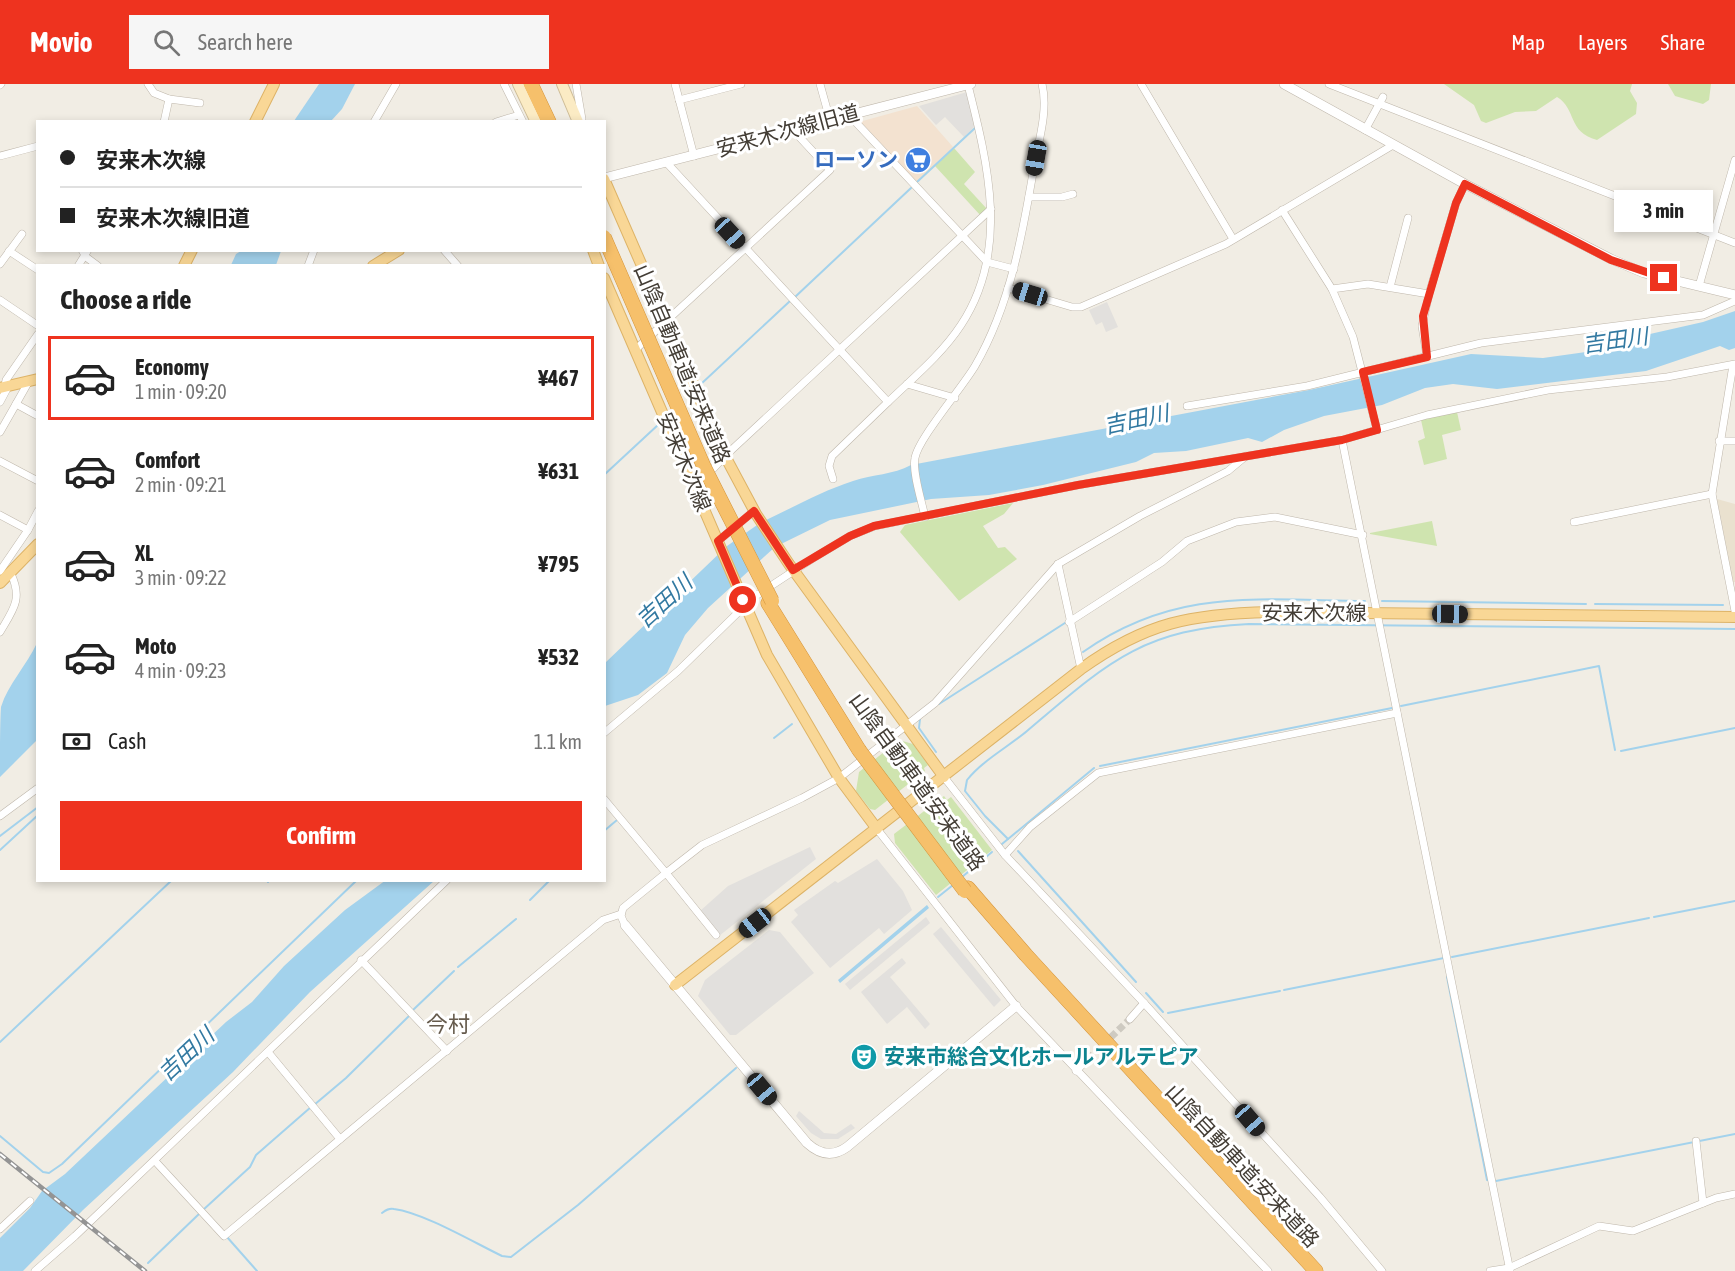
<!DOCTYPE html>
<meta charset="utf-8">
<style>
:root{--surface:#fff;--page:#f6f6f6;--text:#222;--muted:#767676;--line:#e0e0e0;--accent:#ee331f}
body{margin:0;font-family:"Asap Condensed","Noto Sans JP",sans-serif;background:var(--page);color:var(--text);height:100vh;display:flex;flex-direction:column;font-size:22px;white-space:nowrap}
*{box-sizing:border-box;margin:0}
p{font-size:20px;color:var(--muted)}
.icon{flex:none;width:33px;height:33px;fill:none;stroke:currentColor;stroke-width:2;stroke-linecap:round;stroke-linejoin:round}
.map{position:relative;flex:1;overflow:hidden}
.details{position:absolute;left:36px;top:180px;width:570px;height:618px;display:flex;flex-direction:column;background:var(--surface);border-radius:0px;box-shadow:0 3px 9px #0003}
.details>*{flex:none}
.hud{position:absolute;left:36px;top:36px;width:570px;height:132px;border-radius:0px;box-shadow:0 3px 9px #0003;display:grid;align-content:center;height:132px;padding:0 24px;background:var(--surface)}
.end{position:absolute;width:27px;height:27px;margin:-14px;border:8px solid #ee331f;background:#fff;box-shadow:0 0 0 3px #fff}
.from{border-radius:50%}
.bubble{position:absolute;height:42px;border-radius:0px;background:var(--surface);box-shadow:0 3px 9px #0003;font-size:20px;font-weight:700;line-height:42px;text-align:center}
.car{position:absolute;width:18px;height:36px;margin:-18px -9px;border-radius:8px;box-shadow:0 0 4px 2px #0007;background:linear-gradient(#222 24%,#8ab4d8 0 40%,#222 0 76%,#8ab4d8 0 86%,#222 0)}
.hud b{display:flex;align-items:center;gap:21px;height:57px;font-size:22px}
.hud b+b{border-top:2px solid var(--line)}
.hud i{width:15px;height:15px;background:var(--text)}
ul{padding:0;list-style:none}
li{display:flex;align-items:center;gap:18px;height:84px;margin:0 12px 9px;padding:0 12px;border:3px solid transparent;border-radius:0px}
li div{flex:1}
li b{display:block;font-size:22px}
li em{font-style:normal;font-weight:700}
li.current{border-color:var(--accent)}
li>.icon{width:54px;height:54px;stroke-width:1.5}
h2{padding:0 24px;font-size:27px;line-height:72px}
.pay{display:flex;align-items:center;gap:15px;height:66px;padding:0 24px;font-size:22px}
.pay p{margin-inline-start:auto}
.button{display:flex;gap:12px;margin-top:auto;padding:12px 24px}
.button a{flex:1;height:69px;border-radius:0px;background:var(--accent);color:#fff;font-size:24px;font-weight:700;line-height:69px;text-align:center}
header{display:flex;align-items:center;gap:36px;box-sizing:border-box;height:84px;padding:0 30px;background:var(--accent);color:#fff}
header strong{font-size:28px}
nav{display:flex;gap:33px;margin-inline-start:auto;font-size:21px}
.search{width:420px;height:54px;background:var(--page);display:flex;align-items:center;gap:15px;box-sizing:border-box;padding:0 21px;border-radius:0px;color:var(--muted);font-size:22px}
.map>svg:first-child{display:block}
.commercial{fill:#f3e2d0}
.education{fill:#eae1cf}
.green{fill:#cfe4af}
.parking{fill:#e2e0dd}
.water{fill:#a3d2ec}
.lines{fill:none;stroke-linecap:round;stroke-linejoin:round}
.stream{stroke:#a3d2ec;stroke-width:2}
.minor-tunnel{stroke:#cecac1;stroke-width:7;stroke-dasharray:7 3.5;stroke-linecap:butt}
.minor-casing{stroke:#bfb7ab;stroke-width:8}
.tertiary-casing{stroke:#bfb7ab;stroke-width:10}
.secondary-casing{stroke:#cfbd97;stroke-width:12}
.primary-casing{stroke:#ddb367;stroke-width:12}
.motorway-casing{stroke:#d4943b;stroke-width:15}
.minor{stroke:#fff;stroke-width:7}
.tertiary{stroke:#fff;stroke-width:9}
.secondary{stroke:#fbebc4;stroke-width:10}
.primary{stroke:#f9d796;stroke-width:10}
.motorway{stroke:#f6c06b;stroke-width:14}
.rail-casing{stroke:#949494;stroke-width:4.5}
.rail{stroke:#fff;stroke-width:2;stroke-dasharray:7;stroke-linecap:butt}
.motorway-bridge-casing{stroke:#d4943b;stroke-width:15;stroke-linecap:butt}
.motorway-bridge{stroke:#f6c06b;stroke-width:14}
.route{stroke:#ee331f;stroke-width:8}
.labels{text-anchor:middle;stroke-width:6;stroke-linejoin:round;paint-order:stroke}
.street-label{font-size:21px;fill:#433d35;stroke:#fff}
.shop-label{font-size:21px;font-weight:bold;fill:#366cbe;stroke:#fff;text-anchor:end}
.culture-label{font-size:21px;font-weight:bold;fill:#0d838f;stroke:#fff;text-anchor:start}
.water-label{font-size:22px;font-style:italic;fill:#3279a1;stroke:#fff}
.neighbourhood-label{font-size:22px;fill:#655a4c;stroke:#fff}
</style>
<header>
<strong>Movio</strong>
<div class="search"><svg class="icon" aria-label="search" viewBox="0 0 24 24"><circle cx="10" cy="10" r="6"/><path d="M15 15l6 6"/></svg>Search here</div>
<nav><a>Map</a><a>Layers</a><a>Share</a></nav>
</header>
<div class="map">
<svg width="1735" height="1187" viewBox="0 0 1735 1187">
<rect width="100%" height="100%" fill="#f1ede4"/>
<path class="commercial" d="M917,22L953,63L915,99L859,38Z"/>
<path class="education" d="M1717,415L1735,420V498H1733Z"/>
<g class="green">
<path d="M1444,0H1632L1630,7L1637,19L1636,30L1597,56C1567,48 1577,25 1557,13L1536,27L1515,28L1486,39L1481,37L1474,21Z"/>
<path d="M1668,0H1711L1709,16L1703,20L1675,12Z"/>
<path d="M954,64L975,88L964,100L987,125L981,132L935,82Z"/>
<path d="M1457,328L1461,346L1442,351L1447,375L1424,381L1418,357L1425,354L1421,336Z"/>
<path d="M1013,419L1004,430L983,442L998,464L1005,463L1017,475L959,517L900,448L905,441Z"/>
<path d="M1432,437L1437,462L1370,450V449Z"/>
<path d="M899,656L913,660L928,681L924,684L925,687L875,726L870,725L856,707L859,688Z"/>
<path d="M944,712L947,716L951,713L992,766L936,811L895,759L894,750Z"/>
</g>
<g class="parking">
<path d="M967,8L976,41L964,53L945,33L936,41L919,22Z"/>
<path d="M1107,218L1118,243L1106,248L1102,238L1096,241L1089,226Z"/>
<path d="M810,763L816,775L719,852L700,827L728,802Z"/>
<path d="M877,775L903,807L912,826L884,850L879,844L830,884L791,838L798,831L794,826L835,797L838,799Z"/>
<path d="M926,833L930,839L850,906L845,900Z"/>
<path d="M941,843L1001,916L994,923L933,850Z"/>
<path d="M769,846L780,848L814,889L736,951H730L698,912L705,896Z"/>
<path d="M902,874L906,879L890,893L930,940L925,945L907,923L887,940L861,908Z"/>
<path d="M799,1027L824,1049L836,1050L851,1040L855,1044L838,1055H821L811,1049L796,1032Z"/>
</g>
<g class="water">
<path d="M319,0H355L342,25L331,37H294Z"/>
<path d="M241,167V166L281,167L276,181H231L236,170Z"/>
<path d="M1735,227V264L1729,266L1720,262L1646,287L1497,305L1453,300L1425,304L1382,321L1324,332L1284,346L1262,358L1248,354L1186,367L1154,369L1136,378L1043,401L989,411L931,415L830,436L779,461L764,437C794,423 822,407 853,397C873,390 893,391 911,381L1309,306L1471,270L1543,274L1636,261L1646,256L1650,250L1703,238Z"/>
<path d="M760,439L775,463L708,524L685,551L667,589L638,611L605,622V579L727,462Z"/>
<path d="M37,559V656L0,693C0,677 0,637 1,623C8,600 27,581 37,559Z"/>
<path d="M386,796L434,797L310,908L233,988L83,1126L23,1187H0V1154L30,1124L42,1107L65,1090L226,938L252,918L284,882L345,826Z"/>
<path d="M927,821L929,824L840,899L838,896Z"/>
</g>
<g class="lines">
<g class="stream">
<path d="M917,98L975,44"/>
<path d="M795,213L911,104"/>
<path d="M701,300L790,217"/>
<path d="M604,391L659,340"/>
<path d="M1382,517L1586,520"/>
<path d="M1595,520L1723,521"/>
<path d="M1083,568C1175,503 1258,516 1365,517"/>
<path d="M939,620L1068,537"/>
<path d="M1401,622L1599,582L1615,666"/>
<path d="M920,635L919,644L936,668"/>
<path d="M774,654L792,640"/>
<path d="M1621,667L1735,644"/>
<path d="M1100,682L1392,624"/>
<path d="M604,747L617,736"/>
<path d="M0,752L38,723"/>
<path d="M1008,755L985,732L965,707L967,696C983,676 1008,663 1027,647C1106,580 1141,545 1249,540L1735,545"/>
<path d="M1002,760L1094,684"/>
<path d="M0,766L38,731"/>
<path d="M1018,767L1136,898"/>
<path d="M962,793L992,768"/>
<path d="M267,796L268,798"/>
<path d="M938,813L953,801"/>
<path d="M530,816L550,796"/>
<path d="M1654,833L1735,817"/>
<path d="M1452,873L1649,834"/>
<path d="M458,883L516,835"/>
<path d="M1447,893L1487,1096L1496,1097L1735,1050"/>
<path d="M1284,906L1444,874"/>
<path d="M1146,909L1163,928"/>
<path d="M413,926L454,887"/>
<path d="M1168,929L1280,907"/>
<path d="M0,958L172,796"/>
<path d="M314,1021L346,994L410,931"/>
<path d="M0,1052L43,1088L49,1089L62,1080L357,796"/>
<path d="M203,1126L250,1083L256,1071L311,1023"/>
<path d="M382,1129C386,1126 389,1124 394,1125C424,1129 473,1158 502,1172L511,1173L578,1121L736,984"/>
<path d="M227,1153L257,1187"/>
<path d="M148,1179L200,1129"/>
</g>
<path class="minor-tunnel" d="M1088,975L1130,935"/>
<defs>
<g id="minor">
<path d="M148,0L154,9L169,15"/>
<path d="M504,0L523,38"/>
<path d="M576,0L582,35L579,38"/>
<path d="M675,0L694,72"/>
<path d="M820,0L830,36"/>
<path d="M1141,0L1233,155"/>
<path d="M1329,0L1735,159"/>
<path d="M0,1L1,0"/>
<path d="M679,16L741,0"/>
<path d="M849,31L987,178L1014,185"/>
<path d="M164,38L169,15L200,19"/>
<path d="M374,38L396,0"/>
<path d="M496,38L519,31"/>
<path d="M1365,46L1383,13"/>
<path d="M0,72L38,62"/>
<path d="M666,78L888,318C913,294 942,270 961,241C1010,167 988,80 968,1"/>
<path d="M1029,113H1062L1073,110"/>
<path d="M1282,126L1332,205"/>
<path d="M82,166L86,173L98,182"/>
<path d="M444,166L458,182"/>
<path d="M9,167L38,186"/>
<path d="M0,180L22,150"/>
<path d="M78,182L88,166"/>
<path d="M308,182L314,166"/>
<path d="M1699,202L1735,76"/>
<path d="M1390,203L1408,134"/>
<path d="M1008,204L1072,223H1081L1226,160L1393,61"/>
<path d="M0,216L37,241"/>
<path d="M635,266L830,86L793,46"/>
<path d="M1427,273L1422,242L1429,210"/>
<path d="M1733,281L1712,410L1735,527"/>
<path d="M29,297L16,320L38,332"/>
<path d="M907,300L955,314"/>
<path d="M5,302L6,296L38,250"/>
<path d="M0,318L9,301"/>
<path d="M1187,322L1307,302L1481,259L1703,231L1735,217"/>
<path d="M1377,346L1353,253L1332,205L1368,200L1429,210L1456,119L1465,100"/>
<path d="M0,348L16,320"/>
<path d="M1342,356L1510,1187"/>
<path d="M1719,357H1735"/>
<path d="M0,377L38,397"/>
<path d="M833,395L829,382L832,372L888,318"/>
<path d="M695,404L725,372L991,125"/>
<path d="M0,431L28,446L0,487"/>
<path d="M925,433C922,418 912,388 915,374C918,355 962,304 975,282C1011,220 1023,148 1035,77C1040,53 1048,24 1042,0"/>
<path d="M1574,438L1712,410"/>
<path d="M28,446L38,427"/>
<path d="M718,457L754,427"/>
<path d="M1058,480L1081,585"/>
<path d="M1069,538L1162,478L1187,457L1236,438L1275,433L1363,451"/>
<path d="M0,548C13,526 23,515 11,490"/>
<path d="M604,649L678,587L754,513L815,473L850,452L875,442L1078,401L1342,356L1427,331L1548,306L1667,293L1735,280"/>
<path d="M944,693L1005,771L1144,919L1320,1113L1382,1187"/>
<path d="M604,715L666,789L702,761L802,714L839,694L935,619L1058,480L1140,432L1228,387L1246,372"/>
<path d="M0,732L38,704"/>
<path d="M877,745L1016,922L1268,1187"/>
<path d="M1005,771L1030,743L1098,689L1397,629"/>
<path d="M625,841L621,832L623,824L666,789L716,851"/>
<path d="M361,876L447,967"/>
<path d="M1130,935L1144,919"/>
<path d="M268,968L340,1055"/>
<path d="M1076,987L1088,975"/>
<path d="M1696,1057L1703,1119"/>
<path d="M155,1077L224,1152L603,836L621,830"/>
<path d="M0,1145L30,1117"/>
<path d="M35,1187L75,1152L447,796"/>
<path d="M1490,1187L1509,1184L1599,1142L1633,1147L1716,1114L1735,1110"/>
</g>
<g id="tertiary">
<path d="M1284,0L1465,100L1611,175L1644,189L1735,211"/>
<path d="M604,94L971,0"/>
<path d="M625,841L807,1059C820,1071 833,1073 847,1063L1016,922"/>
</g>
<g id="secondary">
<path d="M518,0L536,38"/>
<path d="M562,0L578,38"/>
</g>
<g id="primary">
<path d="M255,38L274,0"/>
<path d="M604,95L725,372L756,430L789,480L944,693"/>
<path d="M593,166L599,182"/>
<path d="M184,182L192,166"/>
<path d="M373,182L399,166"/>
<path d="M604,194L767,571L839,694L877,745"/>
<path d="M0,304L38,295"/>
<path d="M0,499L38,460"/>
<path d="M675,901L1081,585C1146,538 1192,530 1270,528L1735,533"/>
</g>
<g id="motorway">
<path d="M531,0L549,38"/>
<path d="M768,519L859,666"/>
<path d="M968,804L1026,871L1316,1187"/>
</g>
</defs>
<use href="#minor" class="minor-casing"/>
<use href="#tertiary" class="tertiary-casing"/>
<use href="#secondary" class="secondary-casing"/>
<use href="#primary" class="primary-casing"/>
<use href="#motorway" class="motorway-casing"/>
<use href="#minor" class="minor"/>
<use href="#tertiary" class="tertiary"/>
<use href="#secondary" class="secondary"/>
<use href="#primary" class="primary"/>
<use href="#motorway" class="motorway"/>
<defs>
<path id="rail" d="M0,1070L145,1187"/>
</defs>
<use href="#rail" class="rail-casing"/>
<use href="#rail" class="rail"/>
<defs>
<g id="motorway-bridge">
<path d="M604,153L704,383L772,517"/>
<path d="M859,666L965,807"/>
</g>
</defs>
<use href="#motorway-bridge" class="motorway-bridge-casing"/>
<use href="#motorway-bridge" class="motorway-bridge"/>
</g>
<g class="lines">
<path class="route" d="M743,516L718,457L754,427L793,486L850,452L874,442L1078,401L1342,356L1377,346L1363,288L1427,273L1423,232L1456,119L1465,100L1611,176L1664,194"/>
</g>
<defs>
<symbol id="supermarket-disc" viewBox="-11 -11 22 22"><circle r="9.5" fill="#3f7fe0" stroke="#fff"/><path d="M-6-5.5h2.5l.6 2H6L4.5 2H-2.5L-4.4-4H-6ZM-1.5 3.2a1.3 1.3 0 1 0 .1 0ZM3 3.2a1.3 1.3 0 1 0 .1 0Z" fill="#fff"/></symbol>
<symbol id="theatre-disc" viewBox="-11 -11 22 22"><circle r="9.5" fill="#0f9aa8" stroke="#fff"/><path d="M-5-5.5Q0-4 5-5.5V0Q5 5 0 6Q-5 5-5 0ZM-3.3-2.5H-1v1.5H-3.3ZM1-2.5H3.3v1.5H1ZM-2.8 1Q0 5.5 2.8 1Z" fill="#fff"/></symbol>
</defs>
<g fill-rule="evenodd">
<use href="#supermarket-disc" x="903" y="61" width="30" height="30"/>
<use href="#theatre-disc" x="849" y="958" width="30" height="30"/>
</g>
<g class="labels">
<g class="street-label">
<text transform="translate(788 47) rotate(-15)" y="7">安来木次線旧道</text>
<text transform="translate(682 280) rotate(67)" y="7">山陰自動車道;安来道路</text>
<text transform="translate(684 378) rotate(67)" y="7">安来木次線</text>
<text x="1314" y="536">安来木次線</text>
<text transform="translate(917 698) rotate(54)" y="7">山陰自動車道;安来道路</text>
<text transform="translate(1242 1082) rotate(47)" y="7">山陰自動車道;安来道路</text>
</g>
<g class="shop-label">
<text x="898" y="83">ローソン</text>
</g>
<g class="culture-label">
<text x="884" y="980">安来市総合文化ホールアルテピア</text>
</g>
<g class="water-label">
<text transform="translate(1615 256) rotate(-8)" y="8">吉田川</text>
<text transform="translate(1136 335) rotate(-12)" y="8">吉田川</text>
<text transform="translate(664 517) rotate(-42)" y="8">吉田川</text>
<text transform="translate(186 970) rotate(-43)" y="8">吉田川</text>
</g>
<g class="neighbourhood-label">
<text x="448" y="948">今村</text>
</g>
</g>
</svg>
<i class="end from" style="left:743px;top:516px"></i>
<i class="end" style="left:1664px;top:194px"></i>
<div class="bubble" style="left:1614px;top:106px;width:99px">3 min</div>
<i class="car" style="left:1036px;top:74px;rotate:190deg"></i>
<i class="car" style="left:730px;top:149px;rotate:137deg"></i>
<i class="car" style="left:1030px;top:210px;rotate:287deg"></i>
<i class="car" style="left:1450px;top:530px;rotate:91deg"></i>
<i class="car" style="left:755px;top:839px;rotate:232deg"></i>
<i class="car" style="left:762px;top:1005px;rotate:140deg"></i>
<i class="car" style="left:1250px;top:1036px;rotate:139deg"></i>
<div class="hud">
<b><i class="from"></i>安来木次線</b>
<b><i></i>安来木次線旧道</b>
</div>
<section class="details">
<h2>Choose a ride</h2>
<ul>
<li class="current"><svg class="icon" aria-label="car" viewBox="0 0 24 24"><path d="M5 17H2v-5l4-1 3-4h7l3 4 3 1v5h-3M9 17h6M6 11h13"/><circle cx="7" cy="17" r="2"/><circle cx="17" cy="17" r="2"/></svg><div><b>Economy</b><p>1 min · 09:20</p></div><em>¥467</em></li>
<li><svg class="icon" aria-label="car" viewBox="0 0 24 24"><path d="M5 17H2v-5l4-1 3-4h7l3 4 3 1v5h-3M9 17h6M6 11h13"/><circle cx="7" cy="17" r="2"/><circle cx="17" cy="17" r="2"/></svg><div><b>Comfort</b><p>2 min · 09:21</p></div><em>¥631</em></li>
<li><svg class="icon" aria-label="car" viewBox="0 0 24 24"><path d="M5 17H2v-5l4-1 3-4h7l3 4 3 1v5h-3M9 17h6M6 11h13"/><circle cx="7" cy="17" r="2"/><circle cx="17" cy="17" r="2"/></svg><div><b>XL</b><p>3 min · 09:22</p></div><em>¥795</em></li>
<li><svg class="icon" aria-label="car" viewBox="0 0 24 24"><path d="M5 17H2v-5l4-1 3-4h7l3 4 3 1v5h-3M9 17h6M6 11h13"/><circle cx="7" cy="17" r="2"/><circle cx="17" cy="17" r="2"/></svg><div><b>Moto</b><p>4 min · 09:23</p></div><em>¥532</em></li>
</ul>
<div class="pay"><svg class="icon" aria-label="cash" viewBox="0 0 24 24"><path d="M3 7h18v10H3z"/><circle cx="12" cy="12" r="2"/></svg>Cash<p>1.1 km</p></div>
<div class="button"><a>Confirm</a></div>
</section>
</div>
